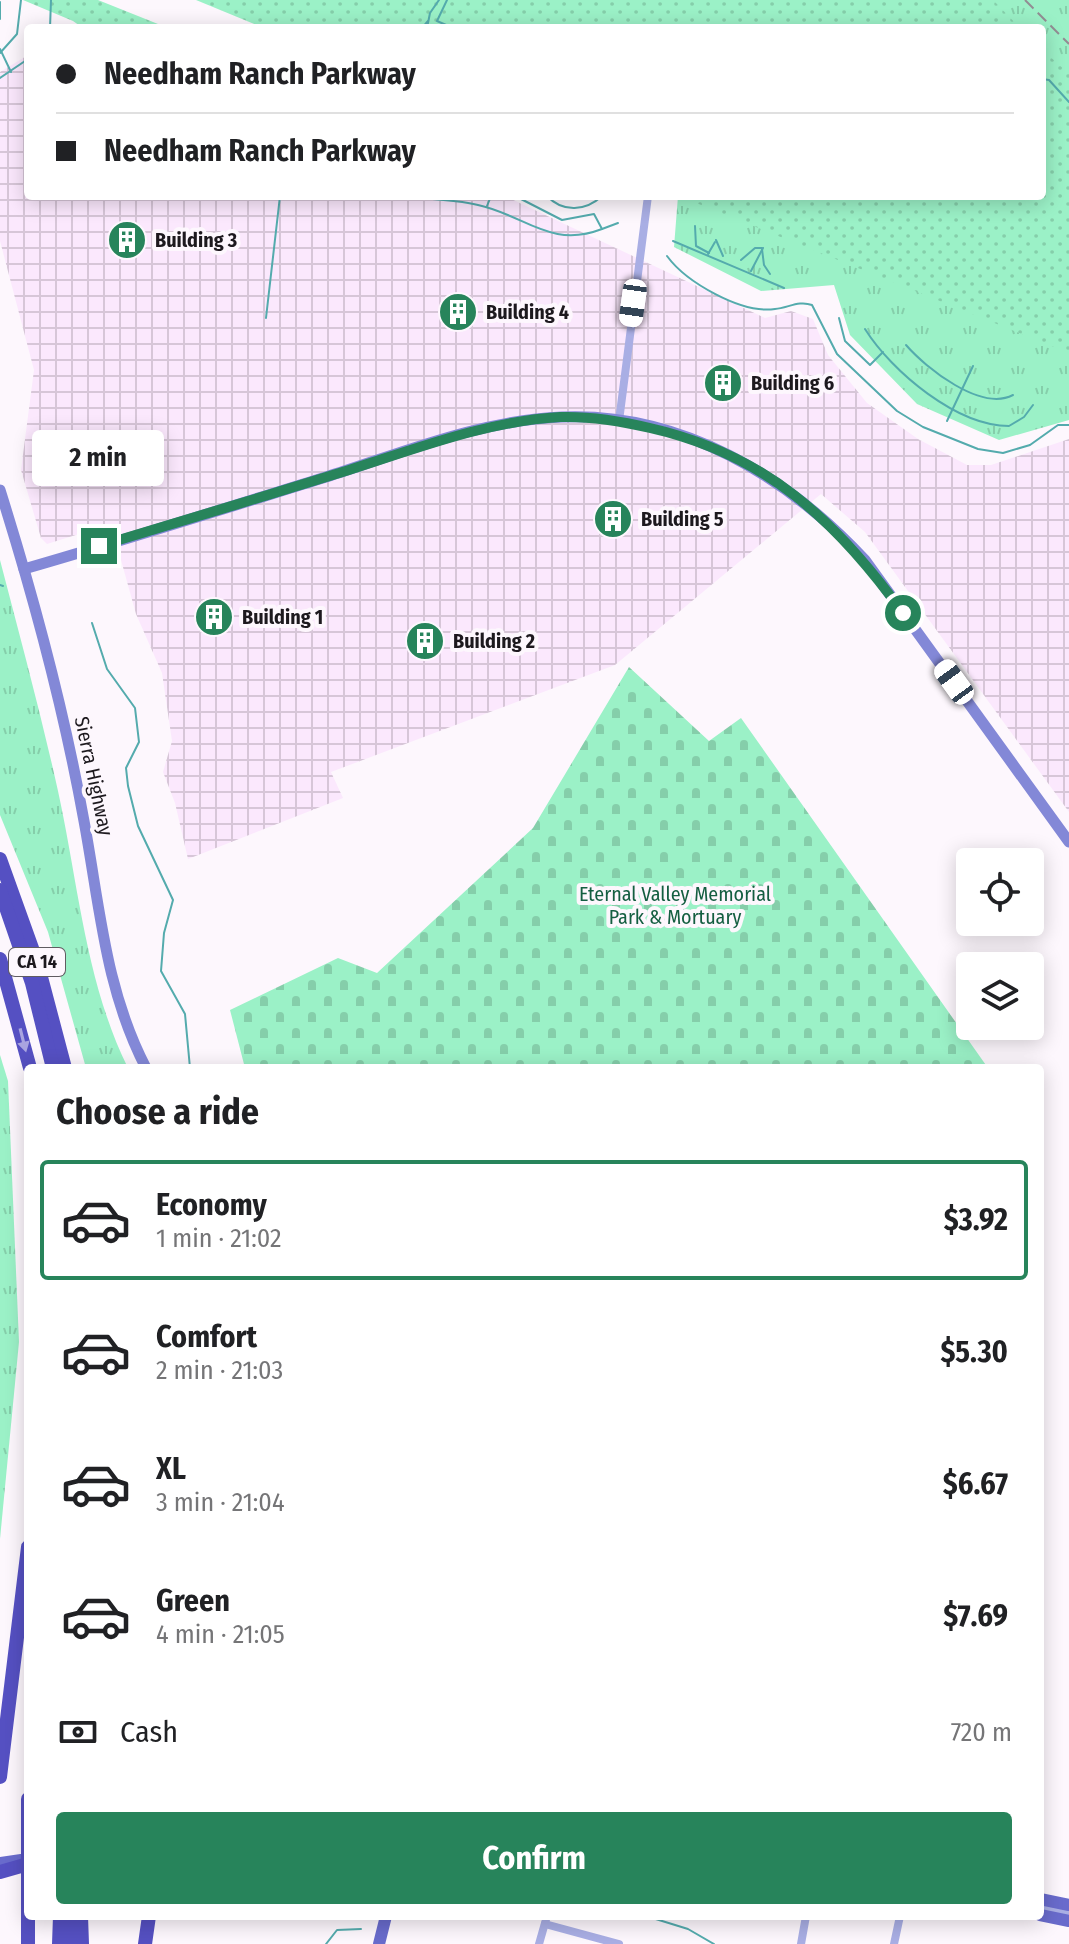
<!DOCTYPE html>
<meta charset="utf-8">
<style>
:root{--surface:#fff;--page:#f6f6f6;--text:#202124;--muted:#757577;--line:#e0e0e0;--accent:#27845b}
body{margin:0;font-family:"Fira Sans Condensed",sans-serif;background:var(--page);color:var(--text);height:100vh;display:flex;flex-direction:column;font-size:30px;white-space:nowrap}
*{box-sizing:border-box;margin:0}
p{font-size:26px;color:var(--muted)}
.icon{flex:none;width:44px;height:44px;fill:none;stroke:currentColor;stroke-width:2;stroke-linecap:round;stroke-linejoin:round}
.map{position:relative;flex:1;overflow:hidden}
.drawer{position:absolute;left:24px;top:1064px;width:1020px;height:856px;display:flex;flex-direction:column;background:var(--surface);border-radius:8px;box-shadow:0 4px 20px #0003}
.drawer>*{flex:none}
.banner{position:absolute;left:24px;top:24px;width:1022px;height:176px;border-radius:8px;box-shadow:0 4px 20px #0003;display:grid;align-content:center;height:176px;padding:0 32px;background:var(--surface)}
.buttons{position:absolute;left:956px;top:848px;display:grid;gap:16px}
.buttons a{display:grid;place-items:center;width:88px;height:88px;border-radius:8px;background:var(--surface);box-shadow:0 4px 20px #0003;font-size:40px}
.end{position:absolute;width:36px;height:36px;margin:-18px;border:10px solid #27845b;background:#fff;box-shadow:0 0 0 4px #fff}
.from{border-radius:50%}
.bubble{position:absolute;height:56px;border-radius:8px;background:var(--surface);box-shadow:0 4px 20px #0003;font-size:26px;font-weight:700;line-height:56px;text-align:center}
.car{position:absolute;width:24px;height:48px;margin:-24px -12px;border-radius:10px;box-shadow:0 0 6px 2px #0007;background:linear-gradient(#fff 24%,#345 0 40%,#fff 0 76%,#345 0 86%,#fff 0)}
.banner b{display:flex;align-items:center;gap:28px;height:76px;font-size:30px}
.banner b+b{border-top:2px solid var(--line)}
.banner i{width:20px;height:20px;background:var(--text)}
ul{padding:0;list-style:none}
li{display:flex;align-items:center;gap:24px;height:120px;margin:0 16px 12px;padding:0 16px;border:4px solid transparent;border-radius:8px}
li div{flex:1}
li b{display:block;font-size:30px}
li em{font-style:normal;font-weight:700}
li.on{border-color:var(--accent)}
li>.icon{width:72px;height:72px;stroke-width:1.5}
h2{padding:0 32px;font-size:36px;line-height:96px}
.pay{display:flex;align-items:center;gap:20px;height:88px;padding:0 32px;font-size:30px}
.pay p{margin-inline-start:auto}
.button{display:flex;gap:16px;margin-top:auto;padding:16px 32px}
.button a{flex:1;height:92px;border-radius:8px;background:var(--accent);color:#fff;font-size:32px;font-weight:700;line-height:92px;text-align:center}
.map>svg:first-child{display:block}
.industrial{fill:url(#industrial-grid)}
.grass{fill:url(#grass-tufts)}
.cemetery{fill:url(#cemetery-stones)}
.park{fill:url(#park-dots)}
.lines{fill:none;stroke-linecap:round;stroke-linejoin:round}
.stream{stroke:#54abad;stroke-width:2}
.street{stroke:#a9aee4;stroke-width:8}
.secondary{stroke:#8388d7;stroke-width:11}
.primary{stroke:#696bcc;stroke-width:12}
.highway{stroke:#5550c2;stroke-width:14}
.rail{stroke:#928d93;stroke-width:2;stroke-dasharray:12 6;stroke-linecap:butt}
.oneway{fill:#a9a4e0}
.route{stroke:#27845b;stroke-width:10}
.labels{text-anchor:middle;stroke-width:8;stroke-linejoin:round;paint-order:stroke}
.shield{fill:#fdf7fd;stroke:#605c61;stroke-width:2}
.shield-label{font-size:18px;font-weight:bold;fill:#1d191e}
.poi-label{font-size:20px;font-weight:bold;fill:#1d191e;stroke:#fdf7fd;text-anchor:start}
.street-label{font-size:20px;fill:#1d191e;stroke:#fdf7fd}
.park-label{font-size:20px;fill:#145e41;stroke:#fdf7fd}
</style>
<div class="map">
<svg width="1069" height="1944" viewBox="0 0 1069 1944">
<defs>
<pattern id="industrial-grid" width="8" height="8" patternUnits="userSpaceOnUse" patternTransform="scale(2)"><rect width="8" height="8" fill="#fbe8fd"/><path d="M0 4h8M4 0v8" fill="none" stroke="#d7c6d8"/></pattern>
<pattern id="grass-tufts" width="24" height="20" patternUnits="userSpaceOnUse" patternTransform="scale(2)"><rect width="24" height="20" fill="#9bf1c7"/><path d="M3 7l-1-3M5 7V3M7 7l1-3M15 17l-1-3M17 17v-4M19 17l1-3" fill="none" stroke="#85ceaa"/></pattern>
<pattern id="cemetery-stones" width="16" height="16" patternUnits="userSpaceOnUse" patternTransform="scale(2)"><rect width="16" height="16" fill="#9bf1c7"/><path d="M2 7V4a2 2 0 0 1 4 0v3zM10 15v-3a2 2 0 0 1 4 0v3z" fill="#85ceaa"/></pattern>
<pattern id="park-dots" width="8" height="8" patternUnits="userSpaceOnUse" patternTransform="scale(2)"><rect width="8" height="8" fill="#9bf1c7"/><path d="M2 2h.1M6 6h.1" fill="none" stroke="#85ceaa" stroke-width="1.8" stroke-linecap="round"/></pattern>
</defs>
<rect width="100%" height="100%" fill="#fdf7fd"/>
<path class="industrial" d="M28,55V196H505L765,318L791,311L813,319L828,355L867,403L918,439L967,465H991L1069,439V812L865,532L821,494L615,665L331,772L343,798L188,859L175,803L163,772L172,741L162,673L136,614L111,524L47,544L41,538L21,470L34,370L0,241V72Z"/>
<g class="grass">
<path d="M501,0H1069V420L999,440L917,404L850,335L834,285L761,291L674,247L678,196H1042V28H510Z"/>
<path d="M0,560C20,637 41,714 58,791C78,882 86,984 128,1068H86L48,932L0,815Z"/>
<path d="M0,1055L8,1081L19,1342L0,1539Z"/>
</g>
<path class="cemetery" d="M629,667L709,741L741,718L988,1068H245L230,1010L338,958L377,973L533,828Z"/>
<g class="park">
<path d="M23,0H98L168,28H83L73,21Z"/>
<path d="M196,0H993L1020,28H264Z"/>
<path d="M1042,50L1069,73V353L679,196H1042Z"/>
</g>
<g class="lines">
<g class="stream">
<path d="M447,0L437,21L453,28"/>
<path d="M0,2V19"/>
<path d="M50,28L51,0"/>
<path d="M422,28L428,21"/>
<path d="M427,28L430,13L439,0"/>
<path d="M0,49L11,72"/>
<path d="M0,53L17,34L21,0"/>
<path d="M0,78L28,59"/>
<path d="M1042,79L1049,80L1069,102"/>
<path d="M396,196C423,199 452,199 478,205C525,215 550,249 602,229"/>
<path d="M498,196L521,199L562,220L594,214L602,229L618,223"/>
<path d="M547,196C563,213 586,211 602,196"/>
<path d="M672,198L675,196"/>
<path d="M487,206L491,196"/>
<path d="M695,226L696,246L709,253"/>
<path d="M716,240L723,256"/>
<path d="M673,241L784,288"/>
<path d="M762,249L764,265L770,274"/>
<path d="M708,254L715,242"/>
<path d="M667,256C686,282 741,314 775,309C788,308 799,300 812,305L837,354L897,411L923,427L978,449L1003,453L1030,445L1058,425H1069"/>
<path d="M741,260L755,248H762"/>
<path d="M751,271L763,248"/>
<path d="M266,318L280,196"/>
<path d="M839,318L845,341L870,365L883,352"/>
<path d="M865,329C892,372 957,426 1009,426L1024,417L1033,405"/>
<path d="M906,345C926,368 981,412 1013,395"/>
<path d="M947,421L973,366"/>
<path d="M0,585L3,586"/>
<path d="M92,623L107,669L135,708L139,742L126,768L128,786L138,826L173,900L164,933L161,971L185,1014L190,1068"/>
<path d="M646,1916L688,1929L714,1944"/>
<path d="M326,1944L337,1930L361,1929"/>
</g>
<g class="street">
<path d="M619,421L648,196"/>
<path d="M1040,1907L1069,1912"/>
<path d="M545,1924L619,1944"/>
<path d="M539,1944L547,1916"/>
<path d="M801,1944L806,1916"/>
<path d="M894,1944L900,1916"/>
</g>
<g class="secondary">
<path d="M0,490C34,598 64,710 84,821C100,907 105,989 146,1068"/>
<path d="M24,569C125,540 226,508 326,477C402,453 481,420 562,417C681,412 787,476 865,560L1069,842"/>
</g>
<g class="primary">
<path d="M0,1863L28,1859"/>
<path d="M1040,1899L1069,1905"/>
<path d="M1040,1915L1069,1921"/>
<path d="M379,1944L386,1916"/>
</g>
<g class="highway">
<path d="M0,859L37,962L65,1068"/>
<path d="M0,890L32,983L53,1068"/>
<path d="M0,959L30,1068"/>
<path d="M0,1777L28,1547"/>
<path d="M0,1872L28,1864"/>
<path d="M81,1916L82,1944"/>
<path d="M28,1944V1799"/>
<path d="M59,1944L60,1916"/>
<path d="M71,1944V1916"/>
<path d="M145,1944L149,1916"/>
</g>
<path class="rail" d="M1025,0L1069,44"/>
</g>
<defs><path id="oneway-solid" d="M-6-.8H1V-3.2L6.5 0L1 3.2V.8H-6Z" transform="scale(2)"/></defs>
<use class="oneway" href="#oneway-solid" transform="translate(23 1040) rotate(76)"/>
<g class="lines">
<path class="route" d="M99,546C182,521 266,496 349,470C418,448 488,421 560,417C591,416 621,421 650,428C765,454 836,520 903,613"/>
</g>
<defs>
<symbol id="building-disc" viewBox="-11 -11 22 22"><circle r="9.5" fill="#27845b" stroke="#fdf7fd"/><path d="M-4-6H4V6H1V3H-1V6H-4ZM-2.5-4.3h1.7v1.8h-1.7ZM.8-4.3h1.7v1.8H.8ZM-2.5-1h1.7V.8h-1.7ZM.8-1h1.7V.8H.8Z" fill="#fff"/></symbol>
</defs>
<g fill-rule="evenodd">
<use href="#building-disc" x="105" y="218" width="44" height="44"/>
<use href="#building-disc" x="436" y="290" width="44" height="44"/>
<use href="#building-disc" x="701" y="361" width="44" height="44"/>
<use href="#building-disc" x="591" y="497" width="44" height="44"/>
<use href="#building-disc" x="192" y="595" width="44" height="44"/>
<use href="#building-disc" x="403" y="619" width="44" height="44"/>
</g>
<g class="labels">
<rect class="shield" x="9" y="948" width="56" height="28" rx="6"/>
<g class="shield-label">
<text x="37" y="968">CA 14</text>
</g>
<g class="poi-label">
<text x="155" y="247">Building 3</text>
<text x="486" y="319">Building 4</text>
<text x="751" y="390">Building 6</text>
<text x="641" y="526">Building 5</text>
<text x="242" y="624">Building 1</text>
<text x="453" y="648">Building 2</text>
</g>
<g class="street-label">
<text transform="translate(94 776) rotate(78)" y="7">Sierra Highway</text>
</g>
<g class="park-label">
<text x="675" y="901">Eternal Valley Memorial<tspan x="675" dy="23">Park &amp; Mortuary</tspan></text>
</g>
</g>
</svg>
<div class="buttons">
<a><svg class="icon" aria-label="locate" viewBox="0 0 24 24"><circle cx="12" cy="12" r="6"/><path d="M12 2v4M12 18v4M2 12h4M18 12h4"/></svg></a>
<a><svg class="icon" aria-label="layers" viewBox="0 0 24 24"><path d="M12 4l9 5-9 5-9-5zM3 14l9 5 9-5"/></svg></a>
</div>
<i class="end from" style="left:903px;top:613px"></i>
<i class="end" style="left:99px;top:546px"></i>
<div class="bubble" style="left:32px;top:430px;width:132px">2 min</div>
<i class="car" style="left:633px;top:303px;rotate:188deg"></i>
<i class="car" style="left:954px;top:682px;rotate:324deg"></i>
<div class="banner">
<b><i class="from"></i>Needham Ranch Parkway</b>
<b><i></i>Needham Ranch Parkway</b>
</div>
<section class="drawer">
<h2>Choose a ride</h2>
<ul>
<li class="on"><svg class="icon" aria-label="car" viewBox="0 0 24 24"><path d="M5 17H2v-5l4-1 3-4h7l3 4 3 1v5h-3M9 17h6M6 11h13"/><circle cx="7" cy="17" r="2"/><circle cx="17" cy="17" r="2"/></svg><div><b>Economy</b><p>1 min · 21:02</p></div><em>$3.92</em></li>
<li><svg class="icon" aria-label="car" viewBox="0 0 24 24"><path d="M5 17H2v-5l4-1 3-4h7l3 4 3 1v5h-3M9 17h6M6 11h13"/><circle cx="7" cy="17" r="2"/><circle cx="17" cy="17" r="2"/></svg><div><b>Comfort</b><p>2 min · 21:03</p></div><em>$5.30</em></li>
<li><svg class="icon" aria-label="car" viewBox="0 0 24 24"><path d="M5 17H2v-5l4-1 3-4h7l3 4 3 1v5h-3M9 17h6M6 11h13"/><circle cx="7" cy="17" r="2"/><circle cx="17" cy="17" r="2"/></svg><div><b>XL</b><p>3 min · 21:04</p></div><em>$6.67</em></li>
<li><svg class="icon" aria-label="car" viewBox="0 0 24 24"><path d="M5 17H2v-5l4-1 3-4h7l3 4 3 1v5h-3M9 17h6M6 11h13"/><circle cx="7" cy="17" r="2"/><circle cx="17" cy="17" r="2"/></svg><div><b>Green</b><p>4 min · 21:05</p></div><em>$7.69</em></li>
</ul>
<div class="pay"><svg class="icon" aria-label="cash" viewBox="0 0 24 24"><path d="M3 7h18v10H3z"/><circle cx="12" cy="12" r="2"/></svg>Cash<p>720 m</p></div>
<div class="button"><a>Confirm</a></div>
</section>
</div>
